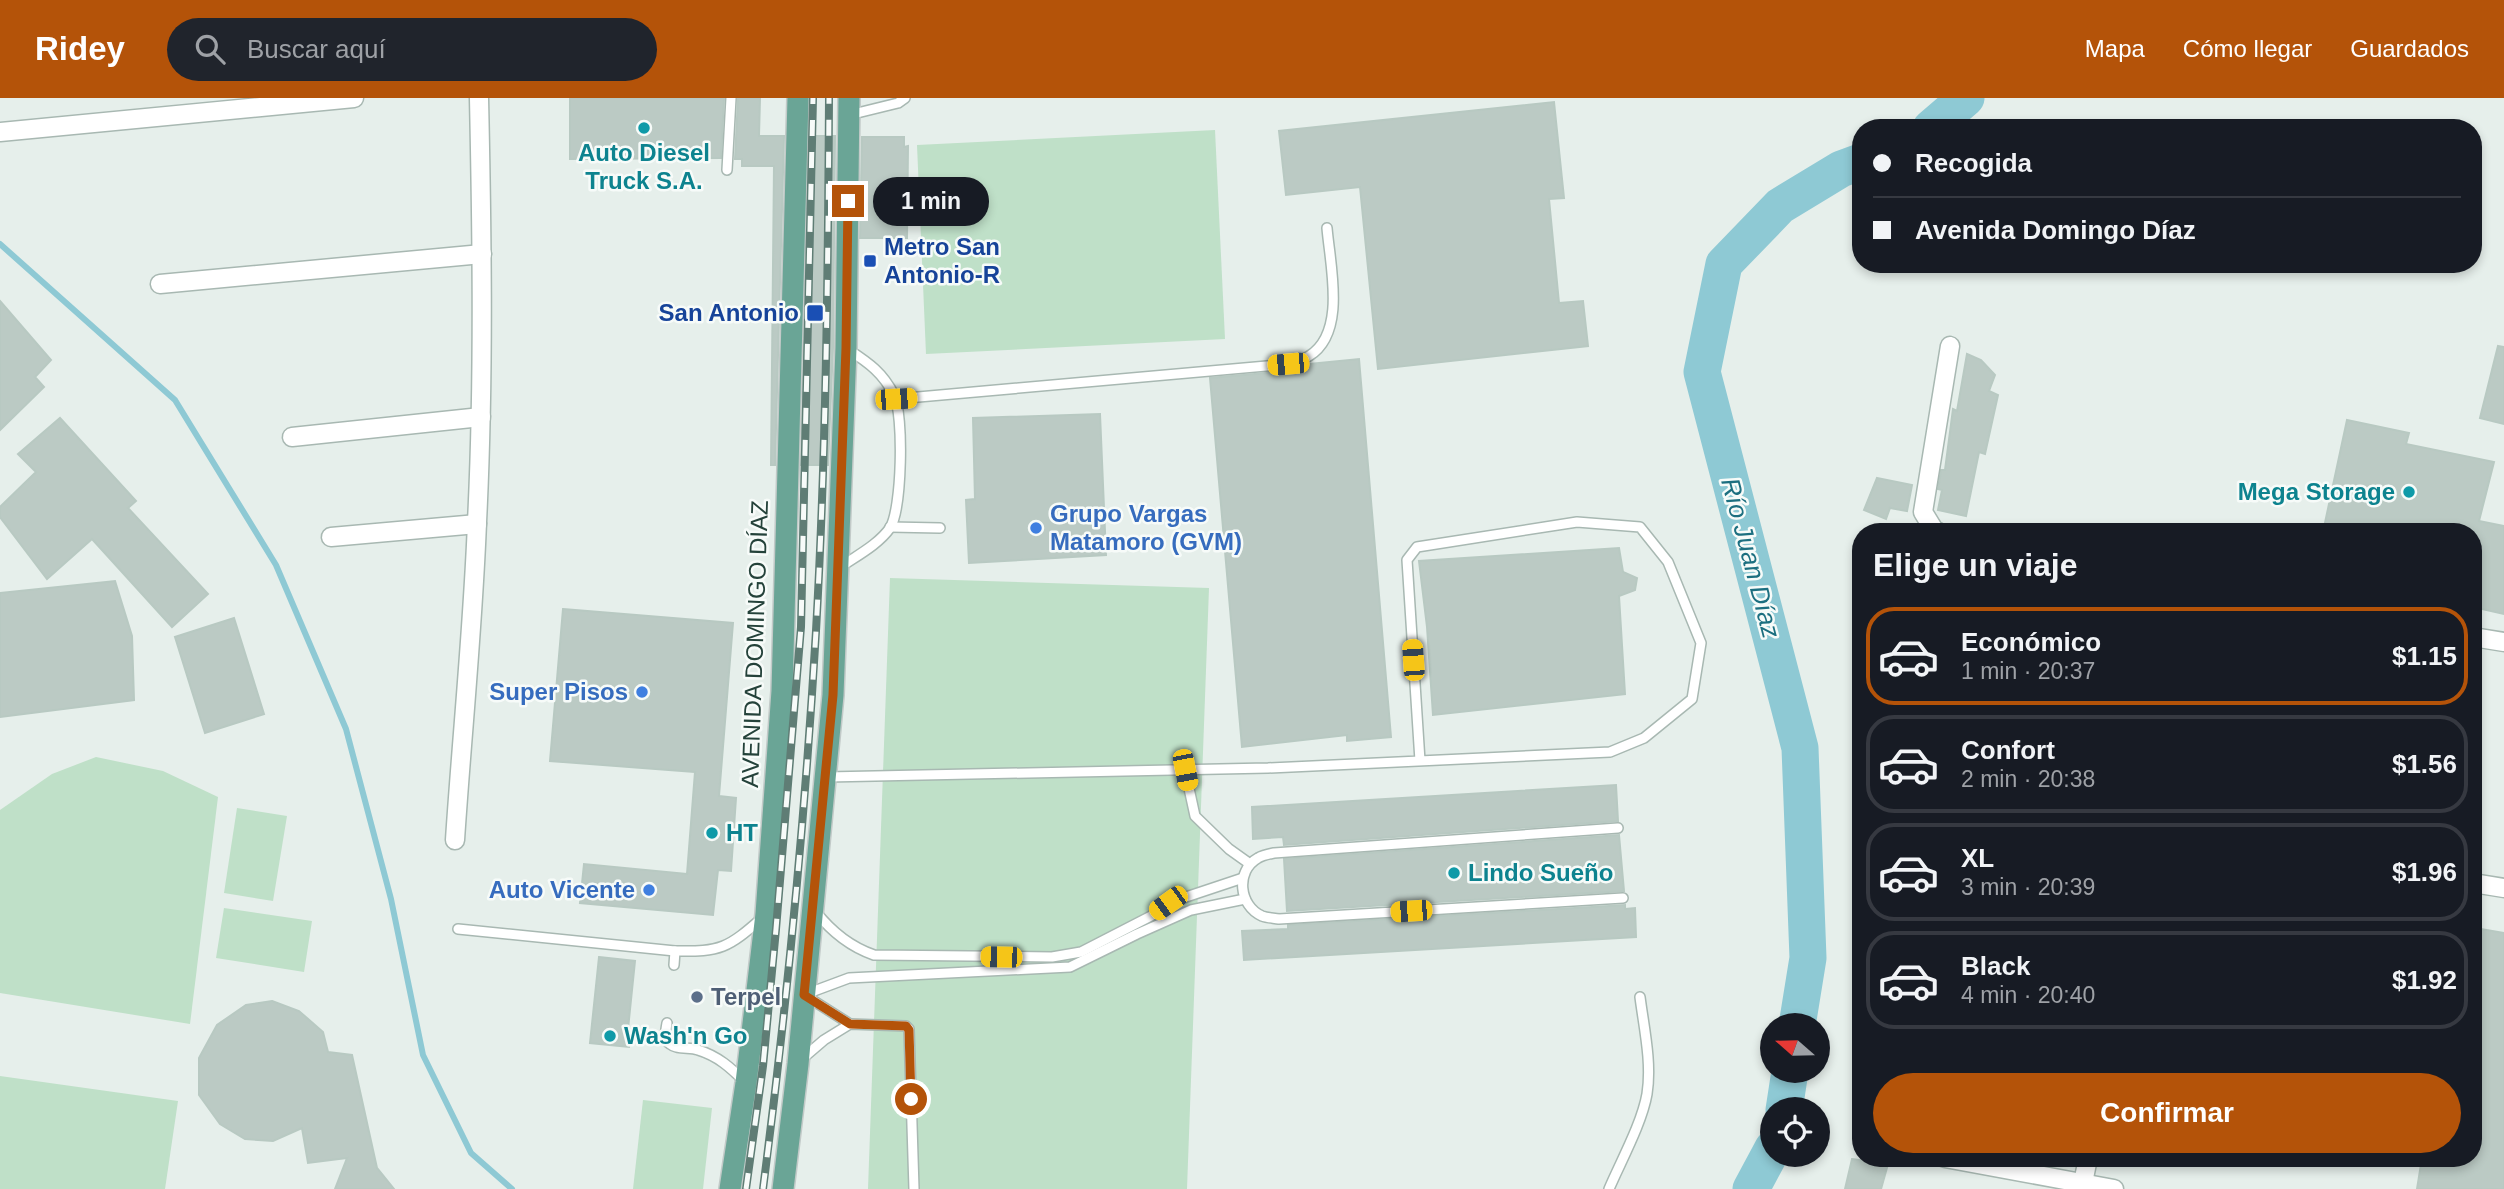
<!DOCTYPE html>
<html lang="es">
<meta charset="utf-8">
<style>
:root{--surface:#171b24;--page:#20242c;--text:#f1f3f6;--muted:#9ea1a6;--line:#363941;--accent:#b45309}
body{margin:0;font-family:Arial,sans-serif;background:var(--page);color:var(--text);height:100vh;display:flex;flex-direction:column;font-size:26px;white-space:nowrap}
*{box-sizing:border-box;margin:0}
p{font-size:23px;color:var(--muted)}
.icon{flex:none;width:38px;height:38px;fill:none;stroke:currentColor;stroke-width:2;stroke-linecap:round;stroke-linejoin:round}
.map{position:relative;flex:1;overflow:hidden}
.details{position:absolute;left:1852px;top:425px;width:630px;height:644px;display:flex;flex-direction:column;background:var(--surface);border-radius:28px;box-shadow:0 4px 10px #0003}
.details>*{flex:none}
.top-card{position:absolute;left:1852px;top:21px;width:630px;height:154px;border-radius:28px;box-shadow:0 4px 10px #0003;display:grid;align-content:center;height:154px;padding:0 21px;background:var(--surface)}
.needle{width:46px;rotate:290deg}
.buttons{position:absolute;left:1760px;top:915px;display:grid;gap:14px}
.buttons a{display:grid;place-items:center;width:70px;height:70px;border-radius:50%;background:var(--surface);box-shadow:0 4px 10px #0003;font-size:35px}
.end{position:absolute;width:32px;height:32px;margin:-16px;border:9px solid #b45309;background:#fff;box-shadow:0 0 0 4px #fff}
.from{border-radius:50%}
.bubble{position:absolute;height:49px;border-radius:24px;background:var(--surface);box-shadow:0 4px 10px #0003;font-size:23px;font-weight:700;line-height:49px;text-align:center}
.car{position:absolute;width:21px;height:42px;margin:-21px -10px;border-radius:9px;box-shadow:0 0 5px 2px #0007;background:linear-gradient(#f5c518 24%,#345 0 40%,#f5c518 0 76%,#345 0 86%,#f5c518 0)}
.top-card b{display:flex;align-items:center;gap:24px;height:66px;font-size:26px}
.top-card b+b{border-top:2px solid var(--line)}
.top-card i{width:18px;height:18px;background:var(--text)}
ul{padding:0;list-style:none}
li{display:flex;align-items:center;gap:21px;height:98px;margin:0 14px 10px;padding:0 7px;border:4px solid var(--line);border-radius:28px}
li div{flex:1}
li b{display:block;font-size:26px}
li em{font-style:normal;font-weight:700}
li.current{border-color:var(--accent)}
li>.icon{width:63px;height:63px;stroke-width:1.5}
h2{padding:0 21px;font-size:32px;line-height:84px}
.action{display:flex;gap:14px;margin-top:auto;padding:14px 21px}
.action a{flex:1;height:80px;border-radius:42px;background:var(--accent);color:#fff;font-size:28px;font-weight:700;line-height:80px;text-align:center}
header{display:flex;align-items:center;gap:42px;box-sizing:border-box;height:98px;padding:0 35px;background:var(--accent);color:#fff}
header strong{font-size:33px}
nav{display:flex;gap:38px;margin-inline-start:auto;font-size:24px}
.search{width:490px;height:63px;background:var(--page);display:flex;align-items:center;gap:18px;box-sizing:border-box;padding:0 24px;border-radius:38px;color:var(--muted);font-size:26px}
.map>svg:first-child{display:block}
.green{fill:#bfe0c8}
.lines{fill:none;stroke-linecap:round;stroke-linejoin:round}
.stream{stroke:#8ec9d4;stroke-width:6}
.river{stroke:#8ec9d4;stroke-width:37}
.building{fill:#bbcac4;stroke:#b8c9c2;stroke-width:2}
.lane-casing{stroke:#a8b8b2;stroke-width:12}
.street-casing{stroke:#a8b8b2;stroke-width:21}
.primary-casing{stroke:#c2cac8;stroke-width:24}
.lane{stroke:#fff;stroke-width:9}
.street{stroke:#fff;stroke-width:18}
.primary{stroke:#6aa596;stroke-width:21}
.rail-casing{stroke:#5f7d75;stroke-width:8}
.rail{stroke:#f7fbf9;stroke-width:5;stroke-dasharray:16;stroke-linecap:butt}
.route{stroke:#b45309;stroke-width:9}
.culture-dot{fill:#0f9aa8;stroke:#f7fbf9;stroke-width:2.5}
.transit-dot{fill:#1a4fb4;stroke:#f7fbf9;stroke-width:2.5}
.shop-dot{fill:#3f7fe0;stroke:#f7fbf9;stroke-width:2.5}
.service-dot{fill:#5c6f8a;stroke:#f7fbf9;stroke-width:2.5}
.labels{text-anchor:middle;stroke-width:5;stroke-linejoin:round;paint-order:stroke}
.culture-label{font-size:24px;font-weight:bold;fill:#0d838f;stroke:#f7fbf9;text-anchor:start}
.transit-label{font-size:24px;font-weight:bold;fill:#164399;stroke:#f7fbf9;text-anchor:start}
.shop-label{font-size:24px;font-weight:bold;fill:#366cbe;stroke:#f7fbf9;text-anchor:end}
.street-label{font-size:24px;fill:#24423a;stroke:#f7fbf9}
.service-label{font-size:24px;font-weight:bold;fill:#4e5e75;stroke:#f7fbf9;text-anchor:start}
.water-label{font-size:26px;font-style:italic;fill:#1c6f80;stroke:#f7fbf9}
</style>
<header>
<strong>Ridey</strong>
<div class="search"><svg class="icon" aria-label="search" viewBox="0 0 24 24"><circle cx="10" cy="10" r="6"/><path d="M15 15l6 6"/></svg>Buscar aquí</div>
<nav><a>Mapa</a><a>Cómo llegar</a><a>Guardados</a></nav>
</header>
<div class="map">
<svg width="2504" height="1091" viewBox="0 0 2504 1091">
<rect width="100%" height="100%" fill="#e6efeb"/>
<g class="green">
<path d="M1215,32L1225,241L926,256L917,47Z"/>
<path d="M890,480L1209,490L1187,1091H868Z"/>
<path d="M96,659L163,673L218,699L190,926L0,895V712L52,676Z"/>
<path d="M237,710L287,718L273,803L224,795Z"/>
<path d="M224,810L312,823L304,874L216,860Z"/>
<path d="M0,978L178,1003L165,1091H0Z"/>
<path d="M643,1002L712,1010L703,1091H633Z"/>
</g>
<g class="lines">
<path class="stream" d="M0,146L175,302L276,467L346,631L391,801L423,957L471,1055L512,1091"/>
<g class="river">
<path d="M1931,30L1966,0"/>
<path d="M1797,928L1808,860L1800,650L1702,274L1724,166L1780,108L1841,71L1860,64"/>
<path d="M1784,1012L1790,973"/>
<path d="M1751,1091L1773,1050"/>
</g>
</g>
<g class="building">
<path d="M570,0H724L721,60L570,61Z"/>
<path d="M738,0H760L759,38H784L775,367H771L774,68H742V61H735Z"/>
<path d="M1554,4L1564,100L1549,101L1559,205L1583,203L1588,248L1378,271L1360,89L1286,97L1279,33Z"/>
<path d="M810,38H835L833,250L828,367H801Z"/>
<path d="M862,39H904V49L908,48L907,140H860Z"/>
<path d="M0,203L51,262L35,279L44,289L0,332Z"/>
<path d="M2498,248L2504,249V326L2480,320Z"/>
<path d="M1967,256L1981,262L1995,277L1989,293L1998,297L1985,356L1979,354L1966,418L1938,412L1942,392L1938,391L1941,372H1945L1953,311L1957,313Z"/>
<path d="M1359,261L1391,639L1347,643V637L1242,649L1210,280L1289,273L1309,266Z"/>
<path d="M1100,316L1106,457L969,465L966,402L975,401L973,320Z"/>
<path d="M60,320L136,403L128,410L208,496L172,529L92,441L47,481L0,419V409L36,374L18,356Z"/>
<path d="M2347,322L2409,335L2406,346L2494,364L2479,423L2504,428V516L2473,509V434H2323Z"/>
<path d="M1877,380L1912,387L1907,413L1890,410L1886,421L1864,412Z"/>
<path d="M1619,450L1623,474L1637,480L1635,492L1619,498L1625,596L1433,617L1427,529L1419,463Z"/>
<path d="M115,483L132,538L134,602L0,619V495Z"/>
<path d="M563,511L733,525L719,698L736,700L731,773L718,772L713,817L580,805L584,766L687,776L695,674L550,663Z"/>
<path d="M234,520L264,616L205,635L175,539Z"/>
<path d="M1616,687L1618,723L1284,747L1283,739L1253,741L1252,709Z"/>
<path d="M1619,737L1624,793L1287,813L1284,761Z"/>
<path d="M1625,807V811L1635,810L1636,839L1244,862L1242,833L1288,831V827Z"/>
<path d="M2475,830L2504,835V1091H2417L2422,1060H2473V841Z"/>
<path d="M599,859L635,863L628,931H631L629,949L590,945Z"/>
<path d="M272,903L299,913L323,934L328,954L352,957L377,1070L394,1091H335L347,1060L308,1065L302,1030L273,1043L245,1041L220,1026L199,997V960L217,927L246,907Z"/>
<path d="M1852,1061L1888,1066L1881,1091H1845Z"/>
</g>
<g class="lines">
<defs>
<g id="lane">
<path d="M849,17L898,5L905,0"/>
<path d="M727,72L731,0"/>
<path d="M896,301L1288,266C1294,263 1303,262 1309,258C1347,235 1330,167 1327,130"/>
<path d="M890,429L940,430"/>
<path d="M839,470C856,458 878,447 890,430C902,411 904,317 894,297C883,275 869,265 849,252"/>
<path d="M1185,672L1195,718L1229,751L1250,766"/>
<path d="M827,679L1268,670L1610,654L1644,640L1692,601L1701,545L1668,464L1640,429L1577,424L1417,449L1407,462L1420,663"/>
<path d="M1618,730L1274,755C1269,756 1263,757 1258,760C1235,773 1239,808 1262,818C1267,820 1274,820 1279,821L1623,800"/>
<path d="M816,814C831,833 851,849 874,857L1052,859L1081,854L1151,818L1168,805L1243,780"/>
<path d="M458,831L675,853"/>
<path d="M674,867L675,853C721,854 728,850 762,820"/>
<path d="M806,896L849,880L1070,869L1137,836L1191,812L1245,801"/>
<path d="M806,898L850,926"/>
<path d="M667,925C666,932 663,942 670,946C677,952 690,949 698,952C718,958 731,970 745,984"/>
<path d="M803,960L824,942L850,926L906,928L909,931L914,1091"/>
<path d="M1609,1091C1621,1063 1642,1025 1647,996C1652,965 1644,930 1640,899"/>
</g>
<g id="street">
<path d="M0,34L354,0"/>
<path d="M160,186L482,156"/>
<path d="M292,339L481,319"/>
<path d="M1938,434L1934,432L1923,414L1950,248"/>
<path d="M331,439L477,426"/>
<path d="M2473,539L2504,544"/>
<path d="M455,742C462,636 473,530 477,424C484,283 482,141 479,0"/>
<path d="M2473,785L2504,790"/>
<path d="M1945,1060L2114,1091"/>
<path d="M2083,1085L2088,1060"/>
</g>
<g id="primary">
<path d="M730,1091L746,985L766,816L782,593L798,0"/>
<path d="M783,1091L798,966L833,597L846,250L849,0"/>
</g>
</defs>
<use href="#lane" class="lane-casing"/>
<use href="#street" class="street-casing"/>
<use href="#primary" class="primary-casing"/>
<use href="#lane" class="lane"/>
<use href="#street" class="street"/>
<use href="#primary" class="primary"/>
<defs>
<g id="rail">
<path d="M746,1091L763,968L776,831L801,529L813,0"/>
<path d="M763,1091C787,906 805,720 816,533C826,356 828,178 829,0"/>
</g>
</defs>
<use href="#rail" class="rail-casing"/>
<use href="#rail" class="rail"/>
</g>
<g class="lines">
<path class="route" d="M848,103L846,250L833,597L804,897L850,926L906,928L909,932L911,1001"/>
</g>
<g class="culture-dot">
<circle cx="644" cy="30" r="7"/>
<circle cx="2409" cy="394" r="7"/>
<circle cx="712" cy="735" r="7"/>
<circle cx="1454" cy="775" r="7"/>
<circle cx="610" cy="938" r="7"/>
</g>
<g class="transit-dot">
<rect x="863" y="156" width="14" height="14" rx="3.5"/>
<rect x="806" y="206" width="18" height="18" rx="3.5"/>
</g>
<g class="shop-dot">
<circle cx="1036" cy="430" r="7"/>
<circle cx="642" cy="594" r="7"/>
<circle cx="649" cy="792" r="7"/>
</g>
<circle class="service-dot" cx="697" cy="899" r="7"/>
<g class="labels">
<g class="culture-label">
<text x="644" y="63" text-anchor="middle">Auto Diesel<tspan x="644" dy="28">Truck S.A.</tspan></text>
<text x="2395" y="402" text-anchor="end">Mega Storage</text>
<text x="726" y="743">HT</text>
<text x="1468" y="783">Lindo Sueño</text>
<text x="624" y="946">Wash'n Go</text>
</g>
<g class="transit-label">
<text x="884" y="157">Metro San<tspan x="884" dy="28">Antonio-R</tspan></text>
<text x="799" y="223" text-anchor="end">San Antonio</text>
</g>
<g class="shop-label">
<text x="1050" y="424" text-anchor="start">Grupo Vargas<tspan x="1050" dy="28">Matamoro (GVM)</tspan></text>
<text x="628" y="602">Super Pisos</text>
<text x="635" y="800">Auto Vicente</text>
</g>
<g class="street-label">
<text transform="translate(755 546) rotate(-88)" y="8">AVENIDA DOMINGO DÍAZ</text>
</g>
<g class="service-label">
<text x="711" y="907">Terpel</text>
</g>
<g class="water-label">
<text transform="translate(1751 460) rotate(75)" y="9">Río Juan Díaz</text>
</g>
</g>
</svg>
<div class="buttons">
<a><svg class="needle" viewBox="-14 -14 28 28"><path d="M0-13l5 13h-10z" fill="#e53935"/><path d="M0 13l5-13h-10z" fill="#9ea1a6"/></svg></a>
<a><svg class="icon" aria-label="locate" viewBox="0 0 24 24"><circle cx="12" cy="12" r="6"/><path d="M12 2v4M12 18v4M2 12h4M18 12h4"/></svg></a>
</div>
<i class="end from" style="left:911px;top:1001px"></i>
<i class="end" style="left:848px;top:103px"></i>
<div class="bubble" style="left:873px;top:79px;width:116px">1 min</div>
<i class="car" style="left:1288px;top:266px;rotate:265deg"></i>
<i class="car" style="left:896px;top:301px;rotate:87deg"></i>
<i class="car" style="left:1413px;top:562px;rotate:356deg"></i>
<i class="car" style="left:1185px;top:672px;rotate:169deg"></i>
<i class="car" style="left:1168px;top:805px;rotate:234deg"></i>
<i class="car" style="left:1411px;top:813px;rotate:266deg"></i>
<i class="car" style="left:1001px;top:859px;rotate:271deg"></i>
<div class="top-card">
<b><i class="from"></i>Recogida</b>
<b><i></i>Avenida Domingo Díaz</b>
</div>
<section class="details">
<h2>Elige un viaje</h2>
<ul>
<li class="current"><svg class="icon" aria-label="car" viewBox="0 0 24 24"><path d="M5 17H2v-5l4-1 3-4h7l3 4 3 1v5h-3M9 17h6M6 11h13"/><circle cx="7" cy="17" r="2"/><circle cx="17" cy="17" r="2"/></svg><div><b>Económico</b><p>1 min · 20:37</p></div><em>$1.15</em></li>
<li><svg class="icon" aria-label="car" viewBox="0 0 24 24"><path d="M5 17H2v-5l4-1 3-4h7l3 4 3 1v5h-3M9 17h6M6 11h13"/><circle cx="7" cy="17" r="2"/><circle cx="17" cy="17" r="2"/></svg><div><b>Confort</b><p>2 min · 20:38</p></div><em>$1.56</em></li>
<li><svg class="icon" aria-label="car" viewBox="0 0 24 24"><path d="M5 17H2v-5l4-1 3-4h7l3 4 3 1v5h-3M9 17h6M6 11h13"/><circle cx="7" cy="17" r="2"/><circle cx="17" cy="17" r="2"/></svg><div><b>XL</b><p>3 min · 20:39</p></div><em>$1.96</em></li>
<li><svg class="icon" aria-label="car" viewBox="0 0 24 24"><path d="M5 17H2v-5l4-1 3-4h7l3 4 3 1v5h-3M9 17h6M6 11h13"/><circle cx="7" cy="17" r="2"/><circle cx="17" cy="17" r="2"/></svg><div><b>Black</b><p>4 min · 20:40</p></div><em>$1.92</em></li>
</ul>
<div class="action"><a>Confirmar</a></div>
</section>
</div>
